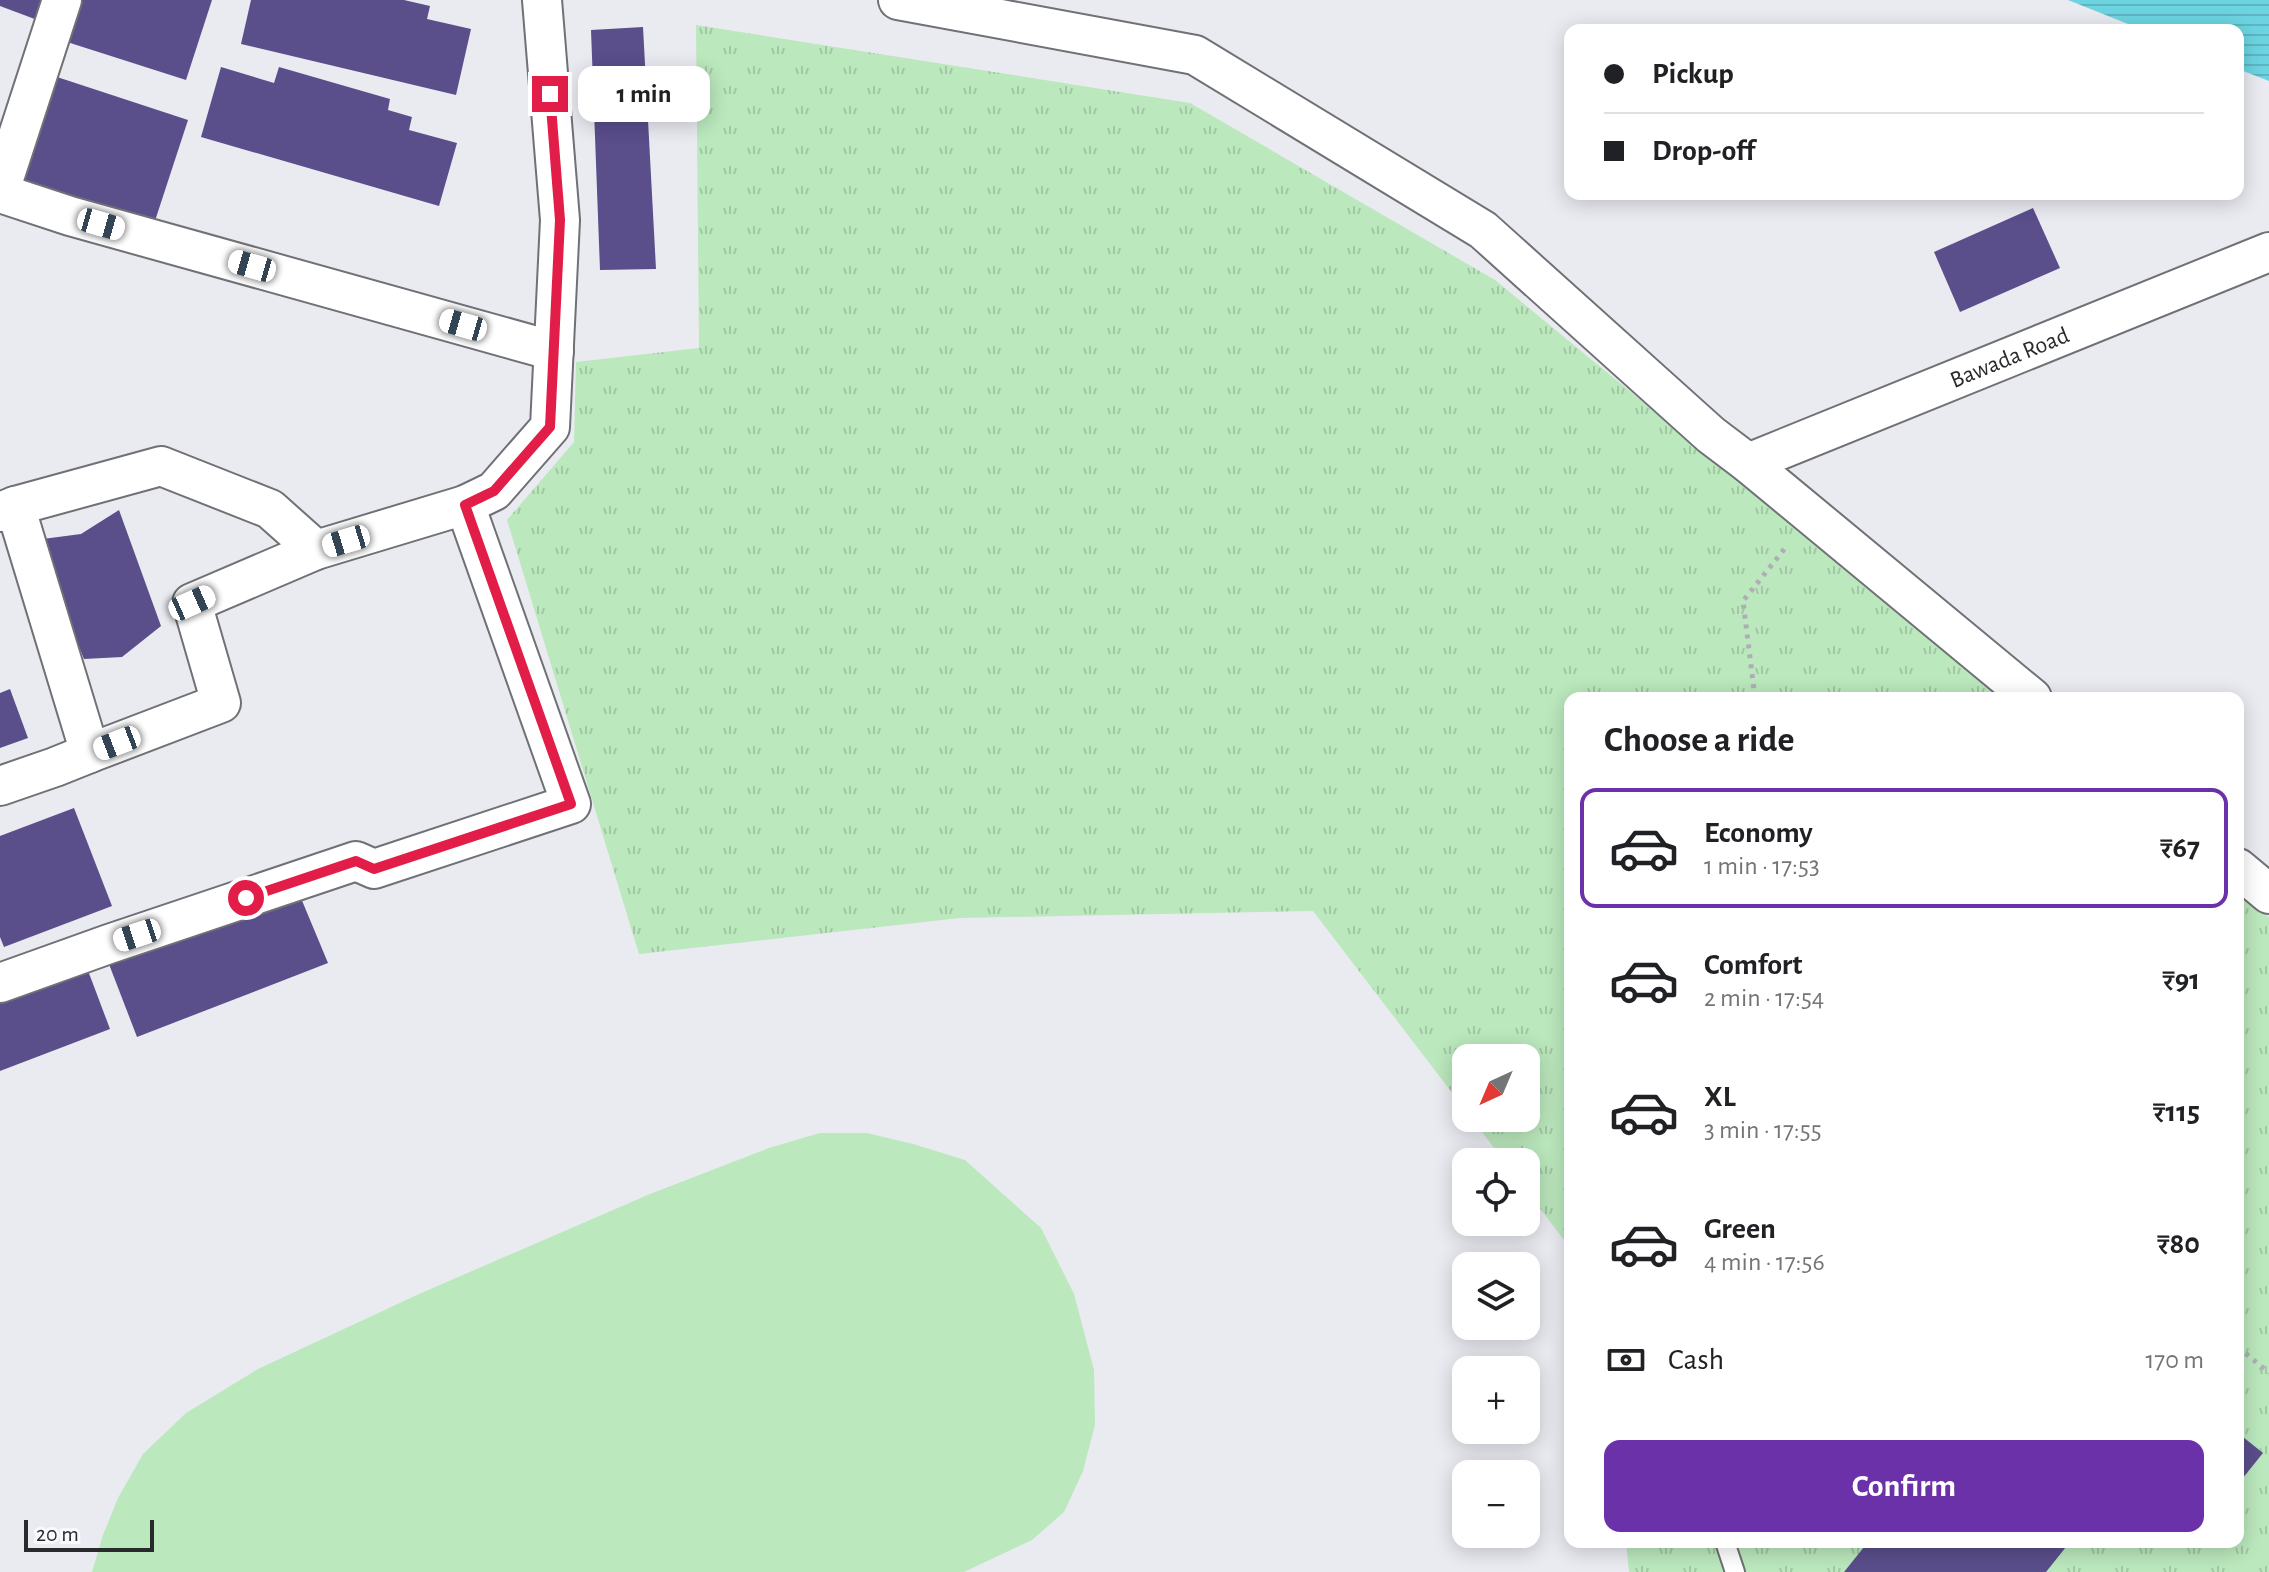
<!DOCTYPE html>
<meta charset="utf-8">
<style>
:root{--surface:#fff;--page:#f6f6f6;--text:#202124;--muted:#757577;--line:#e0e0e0;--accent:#6a31a8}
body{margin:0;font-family:"Alegreya Sans",sans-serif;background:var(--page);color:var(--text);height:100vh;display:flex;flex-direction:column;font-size:30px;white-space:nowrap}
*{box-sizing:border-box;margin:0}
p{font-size:26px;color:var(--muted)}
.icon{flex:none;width:44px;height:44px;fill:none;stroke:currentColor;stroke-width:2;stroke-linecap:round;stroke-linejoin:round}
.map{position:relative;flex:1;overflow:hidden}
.drawer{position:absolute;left:1564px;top:692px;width:680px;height:856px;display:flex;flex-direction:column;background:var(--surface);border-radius:16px;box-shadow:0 4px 20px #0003}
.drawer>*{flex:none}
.top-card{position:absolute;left:1564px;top:24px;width:680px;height:176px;border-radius:16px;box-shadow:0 4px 20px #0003;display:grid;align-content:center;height:176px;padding:0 40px;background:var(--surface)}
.needle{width:52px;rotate:224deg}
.fabs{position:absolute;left:1452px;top:1044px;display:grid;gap:16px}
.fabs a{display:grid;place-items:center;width:88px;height:88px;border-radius:16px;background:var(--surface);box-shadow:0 4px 20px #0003;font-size:40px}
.scale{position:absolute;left:24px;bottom:20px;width:130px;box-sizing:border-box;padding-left:8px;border:4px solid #292a2c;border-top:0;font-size:22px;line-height:28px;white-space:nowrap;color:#292a2c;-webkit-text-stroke:6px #f7f9fe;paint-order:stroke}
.end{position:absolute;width:36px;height:36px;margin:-18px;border:10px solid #e11d48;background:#fff;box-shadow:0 0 0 4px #fff}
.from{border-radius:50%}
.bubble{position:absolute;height:56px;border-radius:16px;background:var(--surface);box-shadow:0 4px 20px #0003;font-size:26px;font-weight:700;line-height:56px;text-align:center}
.car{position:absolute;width:24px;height:48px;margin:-24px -12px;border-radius:10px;box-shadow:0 0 6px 2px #0007;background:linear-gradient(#fff 24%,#345 0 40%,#fff 0 76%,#345 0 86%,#fff 0)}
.top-card b{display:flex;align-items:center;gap:28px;height:76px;font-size:30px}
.top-card b+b{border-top:2px solid var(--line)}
.top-card i{width:20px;height:20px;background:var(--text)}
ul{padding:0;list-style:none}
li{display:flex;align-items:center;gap:24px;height:120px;margin:0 16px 12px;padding:0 24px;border:4px solid transparent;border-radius:16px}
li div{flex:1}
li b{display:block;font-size:30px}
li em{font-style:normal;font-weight:700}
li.selected{border-color:var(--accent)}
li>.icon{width:72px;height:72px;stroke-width:1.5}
h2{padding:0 40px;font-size:36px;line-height:96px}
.pay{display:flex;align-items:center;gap:20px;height:88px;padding:0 40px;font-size:30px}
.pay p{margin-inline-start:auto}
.cta{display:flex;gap:16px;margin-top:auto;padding:16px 40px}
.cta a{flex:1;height:92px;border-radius:16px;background:var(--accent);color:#fff;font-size:32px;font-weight:700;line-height:92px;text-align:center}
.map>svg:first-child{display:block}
.park{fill:url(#park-tufts)}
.garden{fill:#bbe8bd}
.water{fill:url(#water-rules)}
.building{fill:#5a4e8b}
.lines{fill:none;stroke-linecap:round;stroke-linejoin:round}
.service-casing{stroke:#6f7176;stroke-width:22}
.minor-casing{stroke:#6f7176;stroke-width:42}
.path{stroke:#aeafb4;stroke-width:5;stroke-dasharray:4 6;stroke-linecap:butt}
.service{stroke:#fff;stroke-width:18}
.minor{stroke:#fff;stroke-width:38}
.route{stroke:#e11d48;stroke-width:10}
.labels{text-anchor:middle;stroke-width:8;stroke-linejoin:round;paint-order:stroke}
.street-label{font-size:24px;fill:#292a2c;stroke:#f7f9fe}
</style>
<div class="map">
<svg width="2269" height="1572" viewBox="0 0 2269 1572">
<defs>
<pattern id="park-tufts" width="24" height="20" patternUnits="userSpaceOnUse" patternTransform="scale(2)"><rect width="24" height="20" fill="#bbe8bd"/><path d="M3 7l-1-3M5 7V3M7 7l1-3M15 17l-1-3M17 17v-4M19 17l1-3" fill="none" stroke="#a1c7a3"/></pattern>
<pattern id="water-rules" width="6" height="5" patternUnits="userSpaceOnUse" patternTransform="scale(2)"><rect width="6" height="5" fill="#6cd4e1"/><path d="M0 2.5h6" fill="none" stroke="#5eb6c1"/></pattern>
</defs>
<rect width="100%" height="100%" fill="#eaebf1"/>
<g class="park">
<path d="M696,25L1190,103L1495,280L2002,698H1570V1248L1526,1190V1162H1505L1471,1118H1526V1058H1466V1111L1313,911L960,918L639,954L507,520L574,442L576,362L699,348Z"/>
<path d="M2238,892L2269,917V1572H1629L1626,1542H2238Z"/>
</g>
<path class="garden" d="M820,1133H867L913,1144L965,1160L1041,1228L1074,1294L1094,1370L1095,1425L1083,1471L1064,1512L1032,1540L964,1572H92L103,1535L118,1498L143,1454L186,1413L258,1369L419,1294L650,1194L769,1148Z"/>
<path class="water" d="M2068,0H2269V81L2238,69V30H2143Z"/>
<g class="building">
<path d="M0,0H48L40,21L0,6Z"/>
<path d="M77,0H212L186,80L64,41Z"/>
<path d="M251,0H404L430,6L427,19L471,29L456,95L241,44Z"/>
<path d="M643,27L656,269L600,270L591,30Z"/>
<path d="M221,67L274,83L279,67L390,99L388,110L412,117L409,130L457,143L439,206L201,137Z"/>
<path d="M54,76L188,120L152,230L17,185Z"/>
<path d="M2033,208L2060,268L1960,312L1934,252Z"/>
<path d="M119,510L161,626L122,657L84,659L35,540L81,534Z"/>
<path d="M10,689L28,738L0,748V693Z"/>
<path d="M74,808L112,906L4,947L0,937V836Z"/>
<path d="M298,891L328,963L137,1037L107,959Z"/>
<path d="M84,960L110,1029L0,1071V991Z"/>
<path d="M2238,1433L2263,1453L2238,1484Z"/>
<path d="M1868,1542H2070L2046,1572H1844Z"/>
</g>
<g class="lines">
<defs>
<path id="service" d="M1725,1542L1735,1572"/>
<g id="minor">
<path d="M898,0L1195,55L1483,230L1711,435L1748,463L2032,698"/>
<path d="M0,191L62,0"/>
<path d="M0,193L70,216L554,351"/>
<path id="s1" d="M1748,463L2269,252"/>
<path d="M15,506L161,466L270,509L316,550"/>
<path d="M0,512L15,506L90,753L221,703L192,603L316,550L465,505L494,491L550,427L560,220L542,0"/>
<path d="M0,786L55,767L90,753"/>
<path d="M2238,868L2269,894"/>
<path d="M0,983L109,944L356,861L374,869L571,804L465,505"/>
</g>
</defs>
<use href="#service" class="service-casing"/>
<use href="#minor" class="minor-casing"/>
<g class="path">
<path d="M1755,698L1743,601L1786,547"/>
<path d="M2238,1347L2269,1373"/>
</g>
<use href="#service" class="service"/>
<use href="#minor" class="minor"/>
</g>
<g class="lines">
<path class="route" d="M246,898L356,861L374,869L571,804L465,505L494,491L550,427L560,220L550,94"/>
</g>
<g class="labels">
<g class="street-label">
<text dy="8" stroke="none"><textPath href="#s1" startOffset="282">Bawada Road</textPath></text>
</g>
</g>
</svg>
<div class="fabs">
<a><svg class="needle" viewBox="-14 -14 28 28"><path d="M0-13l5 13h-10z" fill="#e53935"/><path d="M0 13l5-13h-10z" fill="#757577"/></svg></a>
<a><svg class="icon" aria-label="locate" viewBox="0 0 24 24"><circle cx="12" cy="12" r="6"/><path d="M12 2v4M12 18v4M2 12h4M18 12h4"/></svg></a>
<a><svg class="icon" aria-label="layers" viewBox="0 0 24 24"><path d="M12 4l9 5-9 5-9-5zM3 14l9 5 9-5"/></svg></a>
<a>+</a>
<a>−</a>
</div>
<div class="scale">20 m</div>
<i class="end from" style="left:246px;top:898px"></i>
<i class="end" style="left:550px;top:94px"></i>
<div class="bubble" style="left:578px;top:66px;width:132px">1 min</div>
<i class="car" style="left:101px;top:224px;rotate:106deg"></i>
<i class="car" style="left:252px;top:266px;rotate:286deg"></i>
<i class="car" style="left:463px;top:325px;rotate:286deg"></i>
<i class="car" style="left:346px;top:541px;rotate:253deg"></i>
<i class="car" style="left:192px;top:603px;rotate:66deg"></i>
<i class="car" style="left:117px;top:743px;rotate:249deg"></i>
<i class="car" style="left:137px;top:935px;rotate:252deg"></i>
<div class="top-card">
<b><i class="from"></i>Pickup</b>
<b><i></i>Drop-off</b>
</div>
<section class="drawer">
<h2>Choose a ride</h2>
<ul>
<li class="selected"><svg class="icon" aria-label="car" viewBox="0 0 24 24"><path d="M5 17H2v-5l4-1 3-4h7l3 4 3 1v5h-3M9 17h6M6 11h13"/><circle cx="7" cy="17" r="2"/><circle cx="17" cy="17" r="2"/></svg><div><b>Economy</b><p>1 min · 17:53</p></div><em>₹67</em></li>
<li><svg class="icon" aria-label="car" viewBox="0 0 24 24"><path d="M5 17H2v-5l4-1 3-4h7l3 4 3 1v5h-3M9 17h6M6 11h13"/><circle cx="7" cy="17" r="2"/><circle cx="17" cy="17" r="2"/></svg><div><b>Comfort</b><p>2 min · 17:54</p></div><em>₹91</em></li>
<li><svg class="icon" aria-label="car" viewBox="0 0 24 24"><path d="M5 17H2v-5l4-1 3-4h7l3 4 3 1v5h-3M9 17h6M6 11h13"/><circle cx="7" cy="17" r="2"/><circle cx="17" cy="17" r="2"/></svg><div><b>XL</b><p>3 min · 17:55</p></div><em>₹115</em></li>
<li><svg class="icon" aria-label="car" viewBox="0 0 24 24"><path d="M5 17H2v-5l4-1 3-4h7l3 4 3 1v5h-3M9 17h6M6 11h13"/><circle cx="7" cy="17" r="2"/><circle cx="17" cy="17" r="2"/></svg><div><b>Green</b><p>4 min · 17:56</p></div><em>₹80</em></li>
</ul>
<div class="pay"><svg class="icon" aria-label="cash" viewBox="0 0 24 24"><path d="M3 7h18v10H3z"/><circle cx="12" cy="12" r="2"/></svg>Cash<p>170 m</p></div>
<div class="cta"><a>Confirm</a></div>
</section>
</div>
